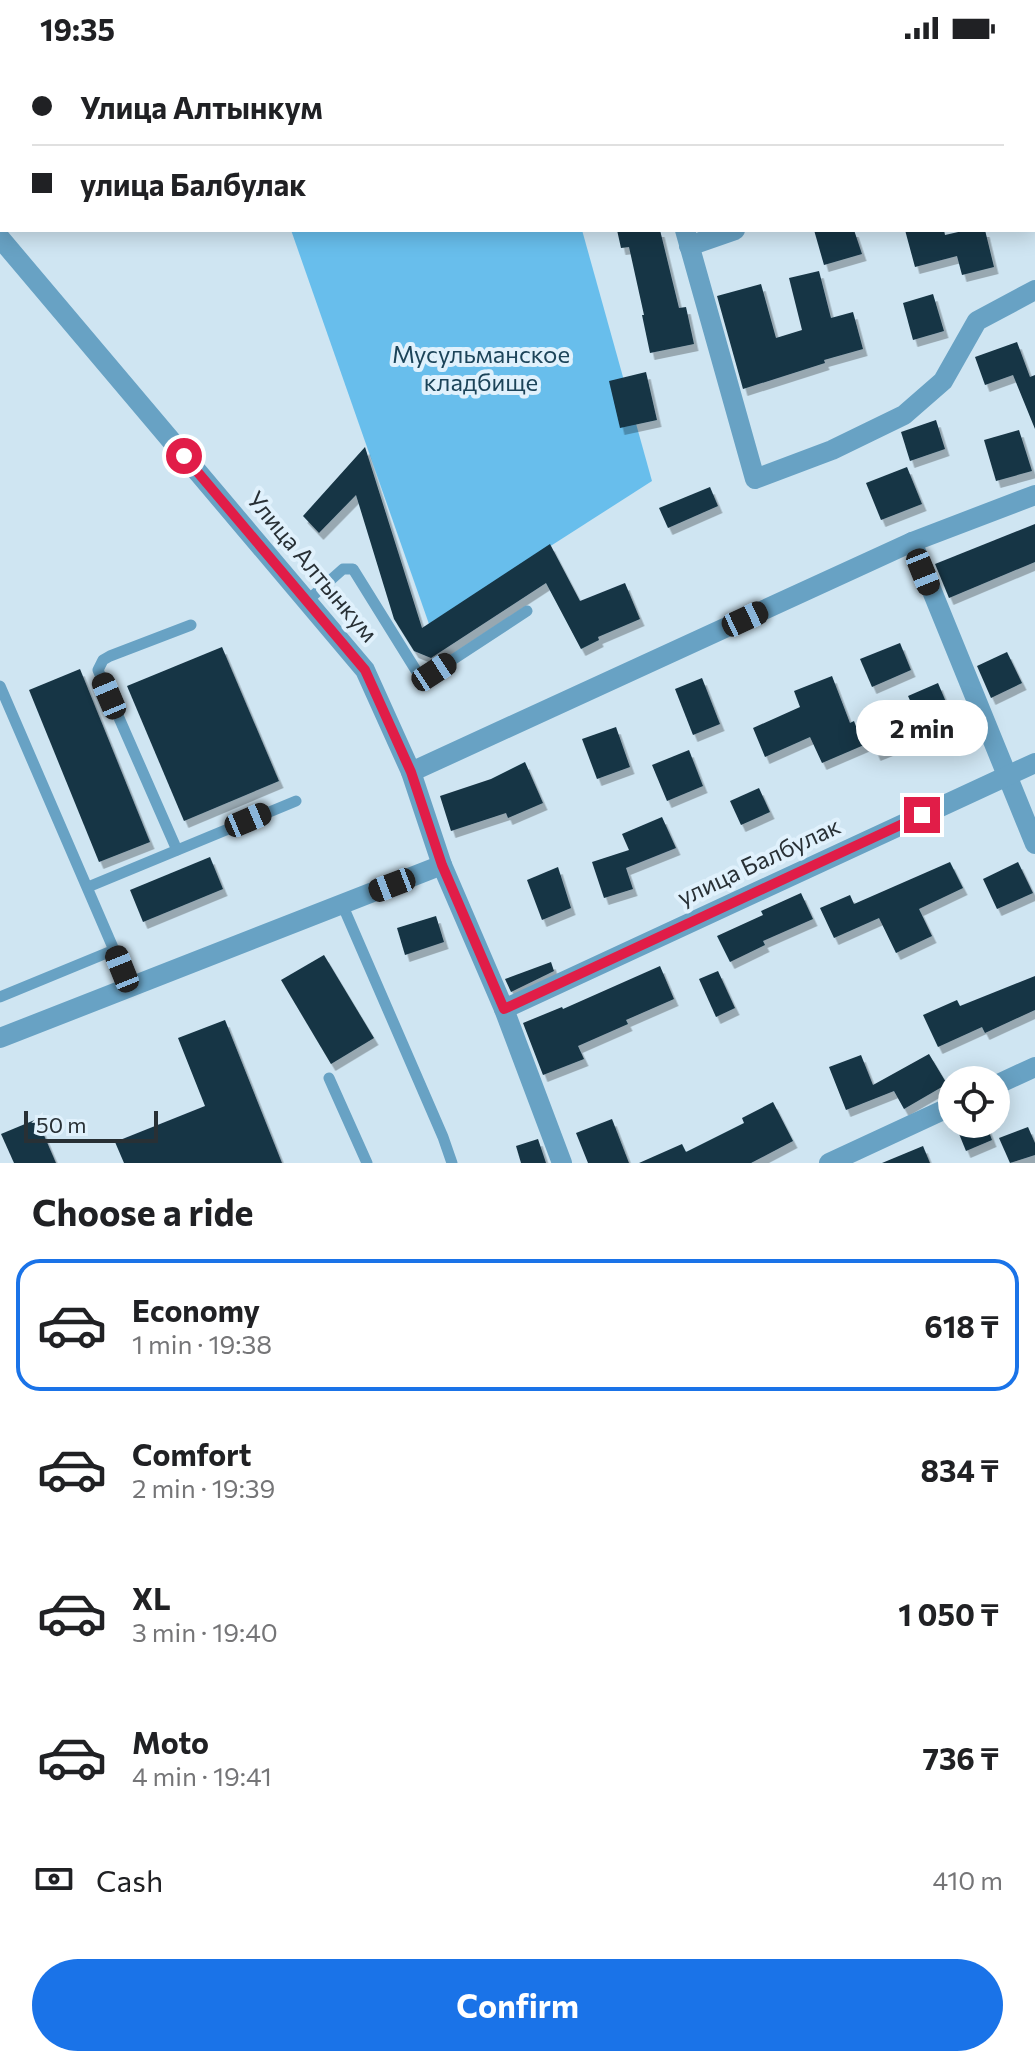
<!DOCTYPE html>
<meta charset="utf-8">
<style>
:root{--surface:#fff;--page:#f6f6f6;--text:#202124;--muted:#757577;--line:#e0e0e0;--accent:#1a73e8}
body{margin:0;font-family:Commissioner,sans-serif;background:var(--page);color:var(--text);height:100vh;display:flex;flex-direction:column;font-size:30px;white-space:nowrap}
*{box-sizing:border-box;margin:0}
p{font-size:26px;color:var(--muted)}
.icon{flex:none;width:44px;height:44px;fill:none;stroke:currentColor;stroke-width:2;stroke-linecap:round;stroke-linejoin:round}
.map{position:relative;height:1107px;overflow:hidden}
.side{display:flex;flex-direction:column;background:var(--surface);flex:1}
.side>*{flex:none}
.hud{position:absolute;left:0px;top:0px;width:1036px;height:176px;box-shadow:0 4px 20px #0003;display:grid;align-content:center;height:176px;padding:0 32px;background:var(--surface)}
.controls{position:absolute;left:938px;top:1010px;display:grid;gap:16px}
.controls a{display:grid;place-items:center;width:72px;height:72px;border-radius:50%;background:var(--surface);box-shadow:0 4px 20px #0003;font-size:40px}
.scale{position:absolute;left:24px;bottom:20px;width:134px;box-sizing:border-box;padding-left:8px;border:4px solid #283035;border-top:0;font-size:22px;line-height:28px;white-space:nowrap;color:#283035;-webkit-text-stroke:6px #e0f1fc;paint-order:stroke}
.end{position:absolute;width:36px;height:36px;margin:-18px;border:10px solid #e11d48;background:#fff;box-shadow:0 0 0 4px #fff}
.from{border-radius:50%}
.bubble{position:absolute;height:56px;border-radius:28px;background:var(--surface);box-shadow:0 4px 20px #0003;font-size:26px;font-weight:700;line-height:56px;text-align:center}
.car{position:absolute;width:24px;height:48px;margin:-24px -12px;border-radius:10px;box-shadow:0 0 6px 2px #0007;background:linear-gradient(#222 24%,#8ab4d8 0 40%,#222 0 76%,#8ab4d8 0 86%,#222 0)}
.hud b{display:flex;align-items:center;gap:28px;height:76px;font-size:30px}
.hud b+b{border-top:2px solid var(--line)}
.hud i{width:20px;height:20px;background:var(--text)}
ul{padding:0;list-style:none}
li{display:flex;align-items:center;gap:24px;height:132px;margin:0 16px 12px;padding:0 16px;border:4px solid transparent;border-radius:24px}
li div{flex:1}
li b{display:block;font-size:30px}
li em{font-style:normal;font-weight:700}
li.selected{border-color:var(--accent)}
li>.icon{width:72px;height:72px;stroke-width:1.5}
h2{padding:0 32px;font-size:36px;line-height:96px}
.pay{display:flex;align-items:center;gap:20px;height:88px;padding:0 32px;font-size:30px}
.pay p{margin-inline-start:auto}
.cta{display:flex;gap:16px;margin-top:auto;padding:16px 32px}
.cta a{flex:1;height:92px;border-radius:48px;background:var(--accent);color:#fff;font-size:32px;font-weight:700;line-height:92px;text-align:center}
.status{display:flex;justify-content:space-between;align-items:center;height:56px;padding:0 40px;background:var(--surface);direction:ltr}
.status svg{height:22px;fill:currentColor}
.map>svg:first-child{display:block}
.green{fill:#68beec}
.building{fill:#163444;filter:url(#shadow)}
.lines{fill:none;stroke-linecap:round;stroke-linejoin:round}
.lane{stroke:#68a2c4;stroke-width:11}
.street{stroke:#68a2c4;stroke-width:20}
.route{stroke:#e11d48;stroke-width:10}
.labels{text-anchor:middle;stroke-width:8;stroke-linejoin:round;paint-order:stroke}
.park-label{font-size:24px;fill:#1c4459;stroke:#e0f1fc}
.street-label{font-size:24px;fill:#283035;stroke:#e0f1fc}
</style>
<div class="status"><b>19:35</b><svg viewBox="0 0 49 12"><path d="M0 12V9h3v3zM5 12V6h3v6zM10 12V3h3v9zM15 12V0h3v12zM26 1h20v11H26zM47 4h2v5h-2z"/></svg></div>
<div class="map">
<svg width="1035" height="1107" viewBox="0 0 1035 1107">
<defs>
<filter id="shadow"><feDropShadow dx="4.5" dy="7" stdDeviation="0" flood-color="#0004"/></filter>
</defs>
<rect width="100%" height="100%" fill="#cfe5f2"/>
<path class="green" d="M291,174H582L652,425L429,568Z"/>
<g class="building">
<path d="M617,174H660L679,252L686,251L694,288L650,297L642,259H644L629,191L621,192Z"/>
<path d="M814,174H854L862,198L824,209Z"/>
<path d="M905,174H944L945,179L967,174H985L994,211L962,219L957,200L915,211Z"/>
<path d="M819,215L831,262L853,256L863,293L824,304L825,307L743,333L717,240L761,228L776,282L802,274L789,222Z"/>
<path d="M933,238L944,275L913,284L903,247Z"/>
<path d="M1017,286L1030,321L1035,319V373L1013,319L985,329L975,301Z"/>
<path d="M646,316L657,364L620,372L609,325Z"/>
<path d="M936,364L945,393L910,405L901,376Z"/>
<path d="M1019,374L1032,415L996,425L984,384Z"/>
<path d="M365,391L422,572L550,488L580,545L625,527L640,563L598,581L599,584L581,593L546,527L431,602L414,595L394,563L356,439L319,477L303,460Z"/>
<path d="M907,411L922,448L881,464L866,427Z"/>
<path d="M710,431L718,450L668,472L659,452Z"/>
<path d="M1035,468V506L949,542L935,508Z"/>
<path d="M900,587L911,614L872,631L860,603Z"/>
<path d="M222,591L279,725L184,765L127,630Z"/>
<path d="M1007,596L1022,627L991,642L977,610Z"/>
<path d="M80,613L150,786L99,806L29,634Z"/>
<path d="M832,620L850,667L854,665L857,673L913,651L908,640L938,627L951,658L912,674L916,682L876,698L871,686L822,707L810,681L765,701L753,672L800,651L794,635Z"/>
<path d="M702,622L720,668L693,679L675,633Z"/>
<path d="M616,671L630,711L597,723L582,683Z"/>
<path d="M689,694L703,730L667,745L652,709Z"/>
<path d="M525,706L543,747L508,762L506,757L451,775L440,740L491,723Z"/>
<path d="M759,732L770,756L741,769L730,745Z"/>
<path d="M662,761L676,792L626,812L633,833L604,842L592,806L629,794L622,778Z"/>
<path d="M210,801L223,833L143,866L130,834Z"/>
<path d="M950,806L963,832L919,853L932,880L896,897L879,862L834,882L820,852L850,839L854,848Z"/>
<path d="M1018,806L1033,837L997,853L983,823Z"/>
<path d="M558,811L571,852L542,864L527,824Z"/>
<path d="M801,837L813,863L763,885L765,889L730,906L717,880L763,859L761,855Z"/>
<path d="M436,860L444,886L405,899L397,872Z"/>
<path d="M324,899L374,982L331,1008L281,924Z"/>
<path d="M551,906L554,915L511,936L505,923Z"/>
<path d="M660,910L674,943L626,964L628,968L578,990L584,1003L543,1019L523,967L562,951L563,953Z"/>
<path d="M718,915L735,952L716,961L699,923Z"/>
<path d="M1035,920V954L985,977L982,971L938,991L923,959L957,944L960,950Z"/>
<path d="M225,964L282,1107H124L115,1086L205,1050L178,982Z"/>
<path d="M929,998L947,1028L904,1053L894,1035L846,1054L829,1011L861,999L873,1029Z"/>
<path d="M773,1046L793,1085L751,1107H639L682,1088L686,1096L744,1067L742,1062Z"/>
<path d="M37,1063L56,1107H14L1,1078Z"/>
<path d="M612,1063L629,1107H588L576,1077Z"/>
<path d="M955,1068H986L992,1084L966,1095Z"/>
<path d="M1028,1071L1035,1087V1099L1010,1107L999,1082Z"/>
<path d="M538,1083L546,1107H521L516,1090Z"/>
<path d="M923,1090L930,1107H882Z"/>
</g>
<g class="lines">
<g class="lane">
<path d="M307,545L343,513H353L417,616L422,619L434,616L527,555"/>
<path d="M0,630L130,931"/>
<path d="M177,794L98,614L103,604L110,600L191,569"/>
<path d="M88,831L296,745"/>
<path d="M342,848L443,1081L452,1107"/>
<path d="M0,941L114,894"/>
<path d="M329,1022L367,1107"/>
</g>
<g class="street">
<path d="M633,0L634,2"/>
<path d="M985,0L986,2"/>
<path d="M216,1L217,0"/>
<path d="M1034,81L1035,83"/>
<path d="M685,174L755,423L832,394L904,359L943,325L977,265L1035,234"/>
<path d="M0,182L365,614L411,716L442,809L504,953L562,1107"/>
<path d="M689,190L735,174"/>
<path d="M912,486L1035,788"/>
<path d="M411,716L912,486L1035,439"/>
<path d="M504,953L1035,707"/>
<path d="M0,982L442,809"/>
<path d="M996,1029L1035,1011"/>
<path d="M829,1107L952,1050"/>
</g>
</g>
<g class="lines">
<path class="route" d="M184,400L365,614L411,716L442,809L504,953L922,759"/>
</g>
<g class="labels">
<g class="park-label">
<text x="481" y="307">Мусульманское<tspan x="481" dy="28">кладбище</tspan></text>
</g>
<g class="street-label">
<text transform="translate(312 511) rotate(50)" y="8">Улица Алтынкум</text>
<text transform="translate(759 806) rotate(-25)" y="8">улица Балбулак</text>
</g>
</g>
</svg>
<div class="controls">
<a><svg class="icon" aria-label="locate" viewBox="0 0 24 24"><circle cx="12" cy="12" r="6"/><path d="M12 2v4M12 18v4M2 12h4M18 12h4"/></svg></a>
</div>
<div class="scale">50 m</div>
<i class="end from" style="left:184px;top:400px"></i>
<i class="end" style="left:922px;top:759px"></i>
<div class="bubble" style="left:856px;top:644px;width:132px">2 min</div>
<i class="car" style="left:923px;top:516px;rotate:158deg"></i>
<i class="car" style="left:745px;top:563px;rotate:65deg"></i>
<i class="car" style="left:434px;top:616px;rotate:57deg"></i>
<i class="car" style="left:109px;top:640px;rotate:337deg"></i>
<i class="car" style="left:248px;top:764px;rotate:67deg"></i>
<i class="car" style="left:392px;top:829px;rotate:249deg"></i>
<i class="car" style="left:122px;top:913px;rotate:338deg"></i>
<div class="hud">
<b><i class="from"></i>Улица Алтынкум</b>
<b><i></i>улица Балбулак</b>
</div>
</div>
<section class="side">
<h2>Choose a ride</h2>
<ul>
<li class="selected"><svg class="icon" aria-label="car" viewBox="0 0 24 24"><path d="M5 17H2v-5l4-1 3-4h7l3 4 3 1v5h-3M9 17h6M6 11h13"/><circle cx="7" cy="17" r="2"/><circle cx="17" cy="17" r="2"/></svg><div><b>Economy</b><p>1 min · 19:38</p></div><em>618 ₸</em></li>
<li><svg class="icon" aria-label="car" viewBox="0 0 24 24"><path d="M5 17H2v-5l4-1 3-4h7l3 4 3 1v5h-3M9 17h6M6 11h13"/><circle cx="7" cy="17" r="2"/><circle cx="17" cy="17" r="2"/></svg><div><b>Comfort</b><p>2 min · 19:39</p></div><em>834 ₸</em></li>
<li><svg class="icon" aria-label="car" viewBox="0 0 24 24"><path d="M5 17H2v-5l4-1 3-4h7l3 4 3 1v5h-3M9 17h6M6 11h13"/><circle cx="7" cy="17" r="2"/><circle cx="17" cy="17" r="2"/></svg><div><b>XL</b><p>3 min · 19:40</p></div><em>1 050 ₸</em></li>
<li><svg class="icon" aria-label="car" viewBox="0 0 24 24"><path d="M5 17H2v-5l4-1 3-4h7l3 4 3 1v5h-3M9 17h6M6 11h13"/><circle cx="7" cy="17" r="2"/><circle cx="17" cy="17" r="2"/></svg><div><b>Moto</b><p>4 min · 19:41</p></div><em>736 ₸</em></li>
</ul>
<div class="pay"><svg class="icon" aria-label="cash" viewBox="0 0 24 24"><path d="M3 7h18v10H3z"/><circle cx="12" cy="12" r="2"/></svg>Cash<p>410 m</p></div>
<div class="cta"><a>Confirm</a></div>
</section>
